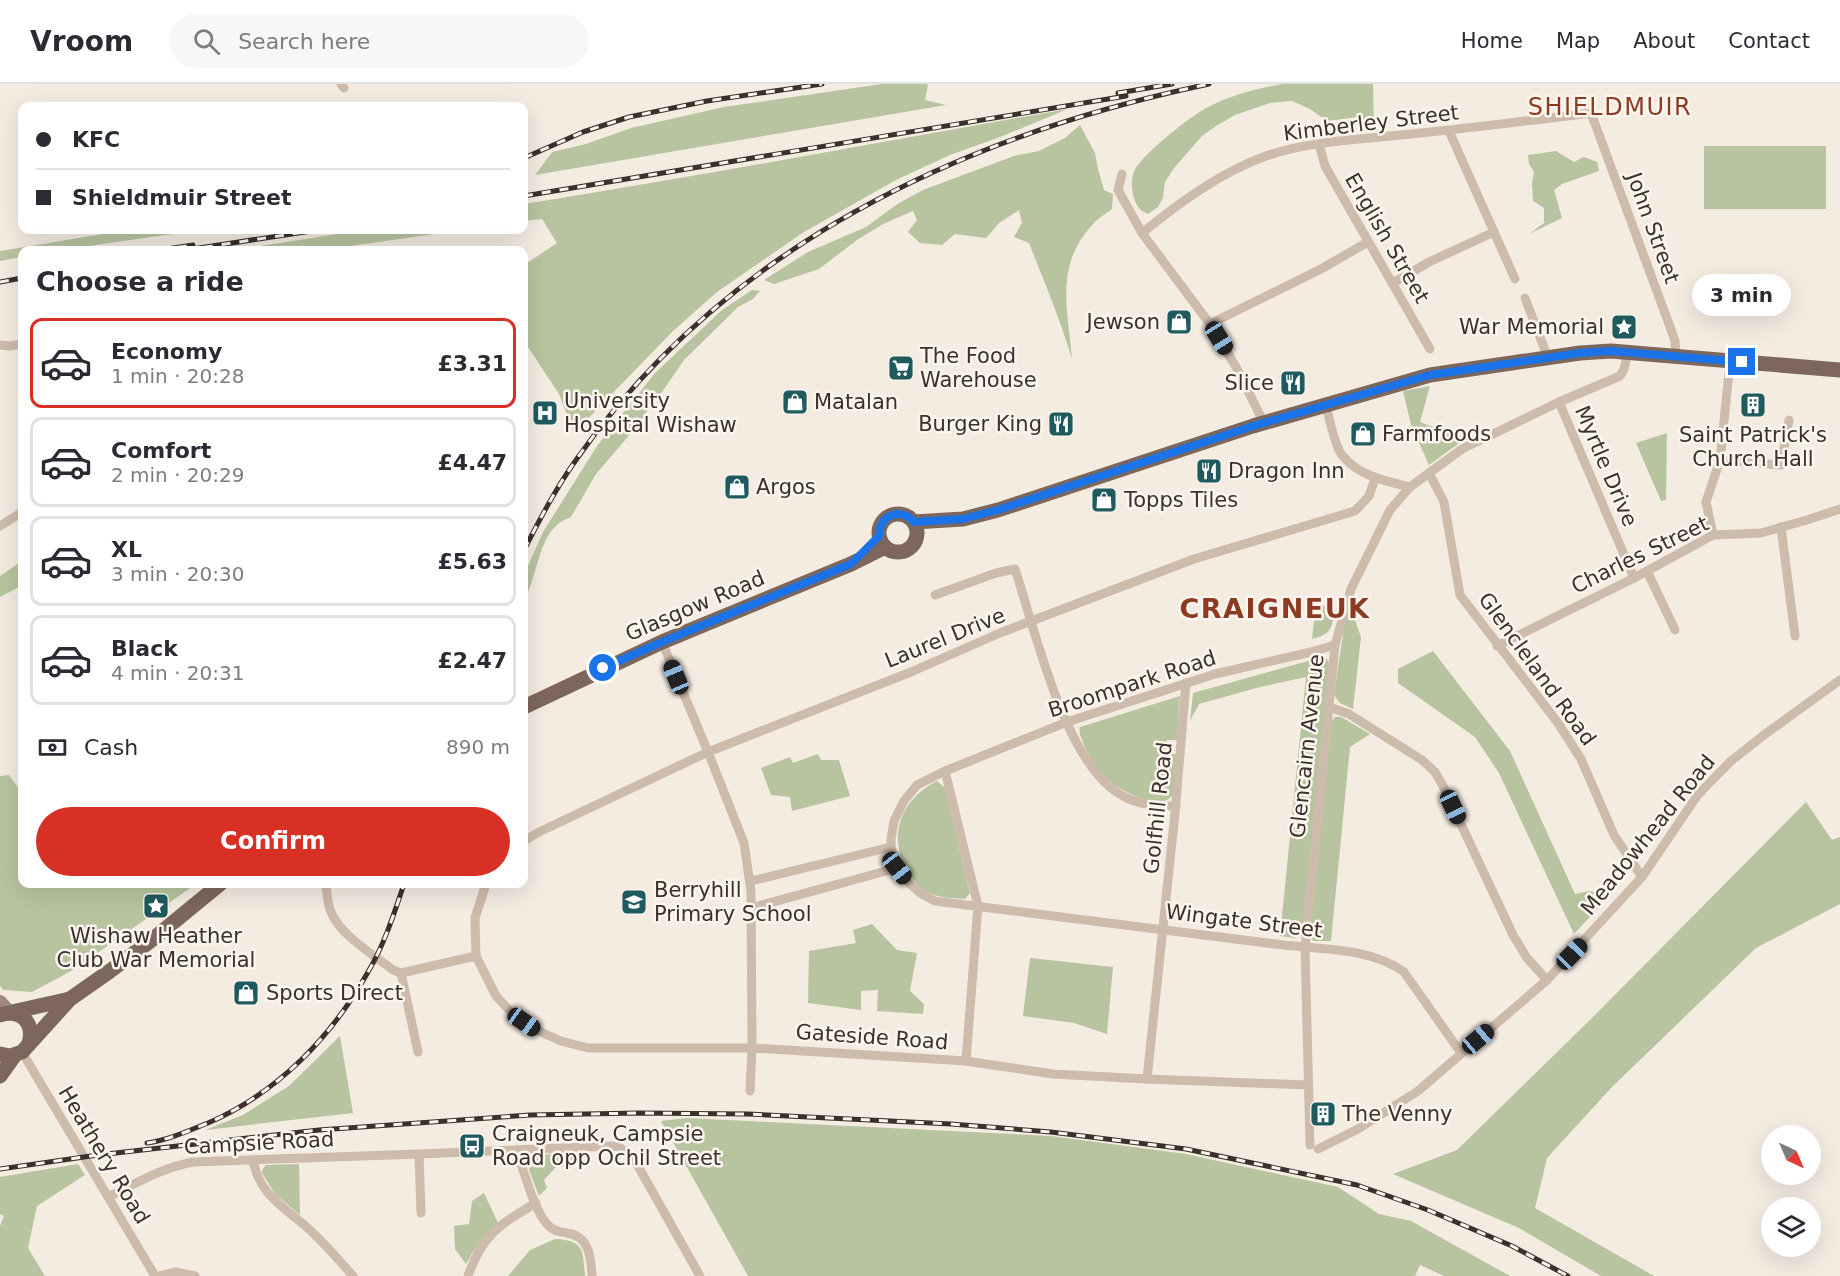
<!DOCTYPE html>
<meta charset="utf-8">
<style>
:root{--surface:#fff;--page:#f7f7f7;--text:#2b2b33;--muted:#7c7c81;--line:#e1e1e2;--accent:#d93025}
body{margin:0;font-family:"DejaVu Sans",sans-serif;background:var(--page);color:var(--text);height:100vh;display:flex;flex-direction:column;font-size:22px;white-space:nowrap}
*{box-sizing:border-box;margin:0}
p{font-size:20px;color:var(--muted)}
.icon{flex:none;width:33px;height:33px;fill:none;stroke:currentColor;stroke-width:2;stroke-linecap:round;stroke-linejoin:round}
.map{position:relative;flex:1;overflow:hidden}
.side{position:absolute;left:18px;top:162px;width:510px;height:642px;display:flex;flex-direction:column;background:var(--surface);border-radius:12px;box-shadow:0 6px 24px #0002}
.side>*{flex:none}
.top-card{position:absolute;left:18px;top:18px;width:510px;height:132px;border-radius:12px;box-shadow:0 6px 24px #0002;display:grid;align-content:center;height:132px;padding:0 18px;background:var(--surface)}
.needle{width:39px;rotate:136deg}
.controls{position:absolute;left:1761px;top:1041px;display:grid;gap:12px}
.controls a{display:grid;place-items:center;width:60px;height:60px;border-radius:50%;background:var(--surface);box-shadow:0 6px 24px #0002;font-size:30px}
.end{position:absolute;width:27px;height:27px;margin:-14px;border:8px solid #1a73e8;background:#fff;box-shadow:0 0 0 3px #fff}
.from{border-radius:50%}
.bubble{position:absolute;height:42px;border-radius:21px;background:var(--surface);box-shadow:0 6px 24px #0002;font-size:20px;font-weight:600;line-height:42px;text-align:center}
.car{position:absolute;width:18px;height:36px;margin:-18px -9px;border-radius:8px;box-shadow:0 0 4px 2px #0007;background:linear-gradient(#222 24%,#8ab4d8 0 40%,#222 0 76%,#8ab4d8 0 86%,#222 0)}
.top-card b{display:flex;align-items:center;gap:21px;height:57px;font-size:22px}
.top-card b+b{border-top:2px solid var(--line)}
.top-card i{width:15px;height:15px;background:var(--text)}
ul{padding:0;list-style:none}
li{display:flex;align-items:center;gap:18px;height:90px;margin:0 12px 9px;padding:0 6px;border:3px solid var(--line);border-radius:12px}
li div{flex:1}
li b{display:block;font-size:22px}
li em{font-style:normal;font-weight:600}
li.selected{border-color:var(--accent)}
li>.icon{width:54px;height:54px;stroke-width:1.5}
h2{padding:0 18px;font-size:27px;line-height:72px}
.pay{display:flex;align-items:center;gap:15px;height:66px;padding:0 18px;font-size:22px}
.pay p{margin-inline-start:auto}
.button{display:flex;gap:12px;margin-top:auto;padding:12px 18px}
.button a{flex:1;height:69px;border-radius:36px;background:var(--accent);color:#fff;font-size:24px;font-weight:600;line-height:69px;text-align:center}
header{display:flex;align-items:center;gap:36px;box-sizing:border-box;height:84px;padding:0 30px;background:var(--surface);border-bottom:2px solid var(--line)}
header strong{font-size:28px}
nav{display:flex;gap:33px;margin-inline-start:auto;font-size:21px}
.search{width:420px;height:54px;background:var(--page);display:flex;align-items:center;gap:15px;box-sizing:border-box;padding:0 21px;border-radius:33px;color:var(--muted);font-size:22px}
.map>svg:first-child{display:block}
.green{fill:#b8c4a0}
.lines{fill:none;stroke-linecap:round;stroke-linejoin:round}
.street{stroke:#cdbbac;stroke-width:9}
.secondary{stroke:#a18a7d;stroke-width:14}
.primary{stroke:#7d675c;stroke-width:15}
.rail-casing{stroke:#3b302b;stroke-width:5}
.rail{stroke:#fbf5ee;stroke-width:3;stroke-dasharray:9;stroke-linecap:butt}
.route{stroke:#1a73e8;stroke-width:8}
.labels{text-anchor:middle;stroke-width:5;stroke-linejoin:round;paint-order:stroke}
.street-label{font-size:21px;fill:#3b302b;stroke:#fbf5ee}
.poi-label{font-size:21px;fill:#3b302b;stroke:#fbf5ee;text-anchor:start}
.quarter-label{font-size:24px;letter-spacing:1.5px;fill:#8c3b22;stroke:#fbf5ee}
.district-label{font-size:27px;font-weight:bold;letter-spacing:1.5px;fill:#8c3b22;stroke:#fbf5ee}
</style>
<header>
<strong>Vroom</strong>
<div class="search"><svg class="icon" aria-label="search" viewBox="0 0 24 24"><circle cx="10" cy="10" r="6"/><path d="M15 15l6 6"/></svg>Search here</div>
<nav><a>Home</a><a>Map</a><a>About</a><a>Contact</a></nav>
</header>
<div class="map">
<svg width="1840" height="1192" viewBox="0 0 1840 1192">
<rect width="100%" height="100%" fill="#f4ebe1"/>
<g class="green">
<path d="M882,0H926L928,1L925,16L946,21L535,91L552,68L586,60L631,44L724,23Z"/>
<path d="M1283,0H1373L1374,43L1358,33L1327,37L1310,25L1292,17L1270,19L1235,31L1216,42L1202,52L1174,84L1165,98L1163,114L1158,123L1148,130C1145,128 1142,128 1140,125C1131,116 1129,92 1137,82C1150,65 1189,33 1208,23C1231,11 1258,4 1283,0Z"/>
<path d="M1068,25L1000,53L950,71L896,96L804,148L717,208L673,247L574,349L559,310L524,257V181L557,159L542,135L524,137V120C706,91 886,57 1068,25Z"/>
<path d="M1080,41L1095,69L1098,85L1104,106L1113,110L1112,125C1106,130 1098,134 1093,140C1054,182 1068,224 1072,275C1060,235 1044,197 1029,159L1014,153L1022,139L1019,126L999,139L986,154L955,150L942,161L920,159L908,148L917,136L913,127L883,140L857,156L819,185L774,200L764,196L808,168L866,143L899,119L923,106L1014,72L1039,67L1065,54Z"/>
<rect x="1704" y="62" width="122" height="63"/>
<path d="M1556,67L1574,78L1584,73L1597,78L1599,87L1562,100L1554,106L1562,134L1529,150L1544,139V124L1533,117L1532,99L1534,88L1529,80L1528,71Z"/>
<path d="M127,146H200L61,166H22V173L0,177V167Z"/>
<path d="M363,146H463L322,166H242L254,163Z"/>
<path d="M752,206L760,207L753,215L738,223L684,276L660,311L626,355L596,390L571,433C537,444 540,489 524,516V491L543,448L597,362L655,289L722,226Z"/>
<path d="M1430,302L1420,338L1465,355L1429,381L1411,341L1403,307Z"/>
<path d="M1667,349L1666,416L1661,417L1636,359Z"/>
<path d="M22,477V499L17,504L0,513V492Z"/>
<path d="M1316,520L1335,523C1332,543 1333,550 1312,555Z"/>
<path d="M1350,522L1361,553L1353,625L1340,619L1334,611L1346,530Z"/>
<path d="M1433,567L1510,667L1575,810L1589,807L1609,812L1574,850L1499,689L1475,653L1398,599V585Z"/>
<path d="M1319,574H1326L1330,580L1302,849L1296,854L1280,852L1306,593L1260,603L1199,620L1190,637L1193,609Z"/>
<path d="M1180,612L1177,656H1167L1166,669L1176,670L1173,710C1163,729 1123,708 1111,698C1099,688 1090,675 1084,661C1082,654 1078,650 1080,643Z"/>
<path d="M1335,633H1341L1370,650L1350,663L1331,857H1314L1308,852L1331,638Z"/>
<path d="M818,670L821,676H839L850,712L792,727L790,713L771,711L761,684L790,673L793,679Z"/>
<path d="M9,691L19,705V715L22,713V800H196L73,886L32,908L3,906L0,902V692Z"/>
<path d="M937,697L945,704L970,809L965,815C952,814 939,814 927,808C918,804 911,793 906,784C887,749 903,714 937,697Z"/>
<path d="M1806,718L1832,756L1840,753V820L1756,864L1612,1003L1547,1074L1535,1124L1654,1192H1601L1519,1144L1393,1090L1457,1066L1593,933Z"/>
<path d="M872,840L897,866L917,869L910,907L924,920L923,930L877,927L878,906L861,907V926L808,919L809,867L856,859L853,846Z"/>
<path d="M1030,874L1113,883L1107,950L1074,939L1023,932Z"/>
<path d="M340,952L353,1029L205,1046L243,1031L289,1002Z"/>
<path d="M686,1034L1051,1052L1186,1070L1338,1103L1379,1130L1411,1137L1510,1192H1444L1420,1181L1415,1192H748L661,1037Z"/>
<path d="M577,1068L567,1082L556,1083L544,1096L547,1104L539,1112L529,1086C533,1066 560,1070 577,1068Z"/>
<path d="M78,1080L85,1091L37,1122L28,1164L45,1192H0V1142L4,1132L0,1130V1093Z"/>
<path d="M299,1080L300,1131L275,1110L262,1089V1086L266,1081Z"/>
<path d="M484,1109L498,1139C484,1151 475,1164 466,1180L455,1165L454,1142L469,1140L472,1117Z"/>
<path d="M555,1155C584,1156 583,1166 585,1192H508L530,1166Z"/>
</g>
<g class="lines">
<g class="street">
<path d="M341,0L344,4"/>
<path d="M1449,47L1515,195"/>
<path d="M1319,60L1325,82L1430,265"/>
<path d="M1122,90L1118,106L1142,149L1210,240L1236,283L1264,339"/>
<path d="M1142,149C1179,119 1221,88 1266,72C1309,57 1356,56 1401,51C1464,45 1528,37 1591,29L1669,240L1675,257L1676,272"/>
<path d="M1393,199L1429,178L1494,148"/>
<path d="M1525,214L1548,274"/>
<path d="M1210,240L1321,185L1368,158"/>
<path d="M0,261L10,262L22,260"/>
<path d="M1559,318L1634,494"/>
<path d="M1326,321C1329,333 1335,363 1342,371C1358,392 1386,397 1410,403"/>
<path d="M1720,376L1781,381L1789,336"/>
<path d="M1429,389L1444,418L1460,511L1558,639L1581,675L1614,751L1642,793"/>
<path d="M0,442L22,428"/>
<path d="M1781,443L1795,552"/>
<path d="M1713,451L1706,418L1720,376L1729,288"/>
<path d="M1647,487L1675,546"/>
<path d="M935,511L996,489L1015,485C1035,545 1065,682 1123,712C1139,721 1158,722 1176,722"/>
<path d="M662,558L708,668L744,759L751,807L752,964L750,1007"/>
<path d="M1335,561L1311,568L1215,590L1067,638L945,687L917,701L904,717L894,737L891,755V763L897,784L908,798L920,809L935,817L1283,861C1321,865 1372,864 1404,888L1461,969"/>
<path d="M1497,562L1634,494L1713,451L1761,449L1807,436L1840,425"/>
<path d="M1329,623L1349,630L1422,676L1435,688L1443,702L1513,851L1527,874L1547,896"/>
<path d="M945,687L978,822L966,977"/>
<path d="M524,757L539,748L708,668L911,588L1000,549L1194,475L1355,427L1369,412L1375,395"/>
<path d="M751,797L891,763"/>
<path d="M326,800C327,809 327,819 331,828C340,851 374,871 393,886L401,889L476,872"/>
<path d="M486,800L475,834L476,872L496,912L513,930L534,945L561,957L588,964H752L966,977L1053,990L1147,995L1307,1001"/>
<path d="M751,824L897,784"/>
<path d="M401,889L418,968"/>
<path d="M22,968L155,1192"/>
<path d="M1147,995L1175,729L1186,599"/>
<path d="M1310,1061L1305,863L1335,561L1351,505L1390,426L1410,403L1462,365L1559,318L1620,292L1624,285L1628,269"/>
<path d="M1318,1065L1358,1045L1418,1007L1547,896L1642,793L1697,712L1718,690L1731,677L1764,651L1840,596"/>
<path d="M516,1066C524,1086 533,1123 546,1139C553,1147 557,1147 567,1149C589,1152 591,1173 592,1192"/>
<path d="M419,1070L421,1129"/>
<path d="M253,1076C260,1113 285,1123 311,1147C326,1161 339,1176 353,1192"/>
<path d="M108,1113C137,1099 161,1084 193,1078L419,1070L611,1062L619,1063L634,1075L700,1192"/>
<path d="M159,1192L175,1188L195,1192"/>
<path d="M468,1192C482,1151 500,1140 536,1119"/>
</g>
<path class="secondary" d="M0,918L9,928"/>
<g class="primary">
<circle cx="898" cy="449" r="19"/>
<path d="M914,438L963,435L998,426L1253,342L1430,291L1580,269L1611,267L1840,286"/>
<path d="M524,623L662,558L851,480L885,463"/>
<path d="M12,928L70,915"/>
<path d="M0,931C21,924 35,939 29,960"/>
<path d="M0,970L10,972L22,968L70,915L110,887L153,855L220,800"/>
<path d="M0,992L15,971"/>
</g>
<defs>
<g id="rail">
<path d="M1118,9L1172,0"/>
<path d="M524,74L583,48L629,33L707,17L822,0"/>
<path d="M524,112L1126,12"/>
<path d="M160,166L193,161"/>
<path d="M186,166L318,146"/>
<path d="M0,198L22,194"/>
<path d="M524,466C540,435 556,404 576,376C725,163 960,52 1209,0"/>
<path d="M147,1059C168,1056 188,1047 208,1039C277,1009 331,954 368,888C384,861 394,830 404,800"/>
<path d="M0,1085L98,1071L319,1046L530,1031L639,1029L748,1030L951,1040L1051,1048L1186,1065L1357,1101L1428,1126L1512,1162L1568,1192"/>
</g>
</defs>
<use href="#rail" class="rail-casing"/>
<use href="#rail" class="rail"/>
</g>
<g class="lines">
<path class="route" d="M603,584L662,558L851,480L879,452C878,432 900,422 914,438L963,435L998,426L1253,342L1430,291L1580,269L1611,267L1742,278"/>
</g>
<defs>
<symbol id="shop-square" viewBox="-11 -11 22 22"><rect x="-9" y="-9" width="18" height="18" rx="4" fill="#1f5a5e" stroke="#fbf5ee"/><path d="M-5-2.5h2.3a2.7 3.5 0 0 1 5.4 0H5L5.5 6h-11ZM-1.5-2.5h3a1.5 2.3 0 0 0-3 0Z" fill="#fff"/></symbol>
<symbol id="sight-square" viewBox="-11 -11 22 22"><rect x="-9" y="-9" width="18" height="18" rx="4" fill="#1f5a5e" stroke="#fbf5ee"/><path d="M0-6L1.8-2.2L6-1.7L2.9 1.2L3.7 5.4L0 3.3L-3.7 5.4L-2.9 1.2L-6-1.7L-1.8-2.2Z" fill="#fff"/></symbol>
<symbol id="supermarket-square" viewBox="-11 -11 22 22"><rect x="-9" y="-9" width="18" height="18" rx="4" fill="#1f5a5e" stroke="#fbf5ee"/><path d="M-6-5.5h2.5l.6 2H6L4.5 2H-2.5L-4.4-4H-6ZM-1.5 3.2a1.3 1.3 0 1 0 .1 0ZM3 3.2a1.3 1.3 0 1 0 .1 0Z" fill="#fff"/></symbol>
<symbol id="restaurant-square" viewBox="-11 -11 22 22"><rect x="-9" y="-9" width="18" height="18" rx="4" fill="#1f5a5e" stroke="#fbf5ee"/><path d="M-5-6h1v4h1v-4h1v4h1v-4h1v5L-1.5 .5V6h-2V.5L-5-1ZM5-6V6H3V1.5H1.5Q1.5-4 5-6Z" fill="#fff"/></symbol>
<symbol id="building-square" viewBox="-11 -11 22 22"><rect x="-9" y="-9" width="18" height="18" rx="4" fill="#1f5a5e" stroke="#fbf5ee"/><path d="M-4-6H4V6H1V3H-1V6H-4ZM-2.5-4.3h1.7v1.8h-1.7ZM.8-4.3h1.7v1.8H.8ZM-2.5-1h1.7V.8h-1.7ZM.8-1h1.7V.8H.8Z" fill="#fff"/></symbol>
<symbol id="hospital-square" viewBox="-11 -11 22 22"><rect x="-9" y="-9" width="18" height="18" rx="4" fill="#1f5a5e" stroke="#fbf5ee"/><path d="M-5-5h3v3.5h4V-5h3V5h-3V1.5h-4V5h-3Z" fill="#fff"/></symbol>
<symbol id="school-square" viewBox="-11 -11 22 22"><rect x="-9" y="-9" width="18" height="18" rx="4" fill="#1f5a5e" stroke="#fbf5ee"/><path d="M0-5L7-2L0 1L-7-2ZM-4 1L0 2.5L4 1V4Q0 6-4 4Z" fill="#fff"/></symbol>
<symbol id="bus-square" viewBox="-11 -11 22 22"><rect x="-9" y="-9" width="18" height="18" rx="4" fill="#1f5a5e" stroke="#fbf5ee"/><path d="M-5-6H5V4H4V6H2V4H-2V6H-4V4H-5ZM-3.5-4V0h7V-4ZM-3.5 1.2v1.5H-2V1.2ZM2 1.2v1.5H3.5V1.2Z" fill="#fff"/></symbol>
</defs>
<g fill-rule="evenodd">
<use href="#shop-square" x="1164" y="223" width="30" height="30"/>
<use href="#sight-square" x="1609" y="228" width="30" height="30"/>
<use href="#supermarket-square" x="886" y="269" width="30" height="30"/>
<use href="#restaurant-square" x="1278" y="284" width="30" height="30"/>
<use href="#shop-square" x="780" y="303" width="30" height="30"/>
<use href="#building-square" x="1738" y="306" width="30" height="30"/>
<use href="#hospital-square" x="530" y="314" width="30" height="30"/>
<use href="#restaurant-square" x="1046" y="325" width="30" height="30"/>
<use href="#shop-square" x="1348" y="335" width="30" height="30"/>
<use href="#restaurant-square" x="1194" y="372" width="30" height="30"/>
<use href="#shop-square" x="722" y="388" width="30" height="30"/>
<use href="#shop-square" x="1089" y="401" width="30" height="30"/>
<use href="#school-square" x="619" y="803" width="30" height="30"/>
<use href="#sight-square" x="141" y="807" width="30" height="30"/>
<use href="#shop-square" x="231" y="894" width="30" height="30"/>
<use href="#building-square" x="1308" y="1015" width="30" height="30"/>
<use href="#bus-square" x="457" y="1047" width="30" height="30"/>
</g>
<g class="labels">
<g class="street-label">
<text transform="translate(1371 39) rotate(-7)" y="7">Kimberley Street</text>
<text transform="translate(1653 144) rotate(70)" y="7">John Street</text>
<text transform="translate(1387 154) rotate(60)" y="7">English Street</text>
<text transform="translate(1606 382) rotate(67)" y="7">Myrtle Drive</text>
<text transform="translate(1640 471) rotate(-26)" y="7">Charles Street</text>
<text transform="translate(695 522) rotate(-23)" y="7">Glasgow Road</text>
<text transform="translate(945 554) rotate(-22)" y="7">Laurel Drive</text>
<text transform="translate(1537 585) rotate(54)" y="7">Glencleland Road</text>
<text transform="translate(1132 600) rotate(-18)" y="7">Broompark Road</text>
<text transform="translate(1307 662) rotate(-84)" y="7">Glencairn Avenue</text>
<text transform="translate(1158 724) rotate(-84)" y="7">Golfhill Road</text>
<text transform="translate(1648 751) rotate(-51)" y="7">Meadowhead Road</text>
<text transform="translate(1244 837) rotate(7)" y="7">Wingate Street</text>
<text transform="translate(872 953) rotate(4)" y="7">Gateside Road</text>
<text transform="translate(259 1059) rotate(-3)" y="7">Campsie Road</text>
<text transform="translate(104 1071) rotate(59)" y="7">Heathery Road</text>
</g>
<g class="poi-label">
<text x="1160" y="245" text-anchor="end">Jewson</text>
<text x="1604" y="250" text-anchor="end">War Memorial</text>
<text x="920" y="279">The Food<tspan x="920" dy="24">Warehouse</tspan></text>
<text x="1274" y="306" text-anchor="end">Slice</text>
<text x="564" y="324">University<tspan x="564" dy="24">Hospital Wishaw</tspan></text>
<text x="814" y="325">Matalan</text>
<text x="1042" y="347" text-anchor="end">Burger King</text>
<text x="1382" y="357">Farmfoods</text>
<text x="1753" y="358" text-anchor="middle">Saint Patrick's<tspan x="1753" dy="24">Church Hall</tspan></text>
<text x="1228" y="394">Dragon Inn</text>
<text x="756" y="410">Argos</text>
<text x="1124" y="423">Topps Tiles</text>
<text x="654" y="813">Berryhill<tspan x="654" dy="24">Primary School</tspan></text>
<text x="156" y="859" text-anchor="middle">Wishaw Heather<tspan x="156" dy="24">Club War Memorial</tspan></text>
<text x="266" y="916">Sports Direct</text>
<text x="1342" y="1037">The Venny</text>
<text x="492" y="1057">Craigneuk, Campsie<tspan x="492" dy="24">Road opp Ochil Street</tspan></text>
</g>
<g class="quarter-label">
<text x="1610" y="31">SHIELDMUIR</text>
</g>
<g class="district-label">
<text x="1275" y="534">CRAIGNEUK</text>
</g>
</g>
</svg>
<div class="controls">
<a><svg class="needle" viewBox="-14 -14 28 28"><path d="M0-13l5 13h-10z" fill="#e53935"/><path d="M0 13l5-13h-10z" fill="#7c7c81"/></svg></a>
<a><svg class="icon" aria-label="layers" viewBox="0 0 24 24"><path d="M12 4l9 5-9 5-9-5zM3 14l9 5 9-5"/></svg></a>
</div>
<i class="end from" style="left:603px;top:584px"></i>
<i class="end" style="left:1742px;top:278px"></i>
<div class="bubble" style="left:1692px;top:190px;width:99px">3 min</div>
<i class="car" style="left:1219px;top:254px;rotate:148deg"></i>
<i class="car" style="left:676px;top:593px;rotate:337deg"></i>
<i class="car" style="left:1453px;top:723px;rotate:155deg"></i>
<i class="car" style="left:897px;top:784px;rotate:142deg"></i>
<i class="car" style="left:1572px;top:870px;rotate:44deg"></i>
<i class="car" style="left:524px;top:938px;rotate:125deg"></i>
<i class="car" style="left:1478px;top:955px;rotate:50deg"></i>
<div class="top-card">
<b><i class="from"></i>KFC</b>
<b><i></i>Shieldmuir Street</b>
</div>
<section class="side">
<h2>Choose a ride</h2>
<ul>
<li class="selected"><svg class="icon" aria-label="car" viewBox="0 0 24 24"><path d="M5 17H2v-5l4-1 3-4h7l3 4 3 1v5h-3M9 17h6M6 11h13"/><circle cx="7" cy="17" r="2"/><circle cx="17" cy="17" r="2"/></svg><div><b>Economy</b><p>1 min · 20:28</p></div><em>£3.31</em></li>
<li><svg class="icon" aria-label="car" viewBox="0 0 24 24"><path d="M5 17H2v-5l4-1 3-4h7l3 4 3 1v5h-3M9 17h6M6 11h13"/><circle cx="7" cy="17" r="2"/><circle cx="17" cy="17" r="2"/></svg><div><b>Comfort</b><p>2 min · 20:29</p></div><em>£4.47</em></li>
<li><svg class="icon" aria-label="car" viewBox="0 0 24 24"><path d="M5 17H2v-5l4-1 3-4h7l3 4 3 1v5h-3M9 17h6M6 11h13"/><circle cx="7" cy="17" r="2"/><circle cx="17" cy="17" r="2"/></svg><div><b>XL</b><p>3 min · 20:30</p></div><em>£5.63</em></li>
<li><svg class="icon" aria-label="car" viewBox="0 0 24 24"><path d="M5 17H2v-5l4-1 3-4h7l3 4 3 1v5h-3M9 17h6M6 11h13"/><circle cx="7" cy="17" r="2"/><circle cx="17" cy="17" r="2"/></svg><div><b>Black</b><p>4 min · 20:31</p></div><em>£2.47</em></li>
</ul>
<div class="pay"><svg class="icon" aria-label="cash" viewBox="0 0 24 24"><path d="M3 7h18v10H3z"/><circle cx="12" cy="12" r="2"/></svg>Cash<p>890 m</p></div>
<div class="button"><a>Confirm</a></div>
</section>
</div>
